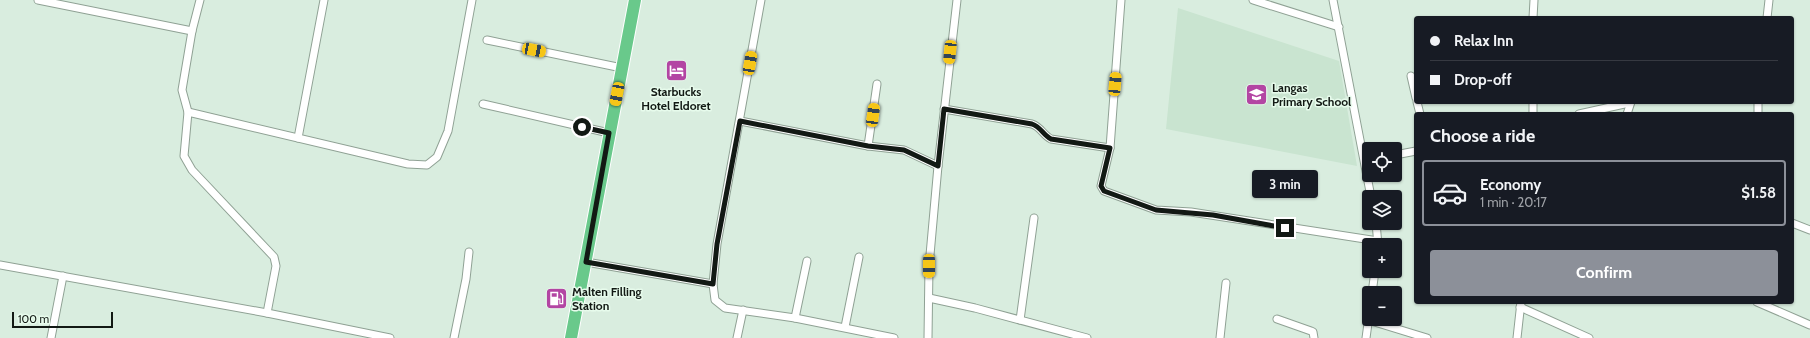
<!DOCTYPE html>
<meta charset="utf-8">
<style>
:root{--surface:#171b24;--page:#20242c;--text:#f1f3f6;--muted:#9ea1a6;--line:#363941;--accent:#8c9099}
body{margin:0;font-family:Cabin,sans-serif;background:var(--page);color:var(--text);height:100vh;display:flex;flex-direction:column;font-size:15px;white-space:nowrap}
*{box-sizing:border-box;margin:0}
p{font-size:13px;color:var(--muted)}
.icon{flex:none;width:22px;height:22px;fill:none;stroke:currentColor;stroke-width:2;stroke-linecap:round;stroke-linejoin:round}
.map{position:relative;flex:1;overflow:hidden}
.side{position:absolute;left:1414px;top:112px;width:380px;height:192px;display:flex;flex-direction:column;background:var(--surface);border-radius:4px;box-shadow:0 1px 3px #0004}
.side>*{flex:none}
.hud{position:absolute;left:1414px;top:16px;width:380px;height:88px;border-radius:4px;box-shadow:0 1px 3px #0004;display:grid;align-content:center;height:88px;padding:0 16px;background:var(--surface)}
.controls{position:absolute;left:1362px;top:142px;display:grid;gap:8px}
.controls a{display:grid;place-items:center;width:40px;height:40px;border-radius:4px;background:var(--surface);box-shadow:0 1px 3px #0004;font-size:20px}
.scale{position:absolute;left:12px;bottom:10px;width:101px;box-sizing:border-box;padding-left:4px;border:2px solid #121914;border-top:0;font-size:11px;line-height:14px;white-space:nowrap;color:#121914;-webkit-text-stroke:3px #e7fbec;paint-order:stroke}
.end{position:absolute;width:18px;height:18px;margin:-9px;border:5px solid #121914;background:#fff;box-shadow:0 0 0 2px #fff}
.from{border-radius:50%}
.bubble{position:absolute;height:28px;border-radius:4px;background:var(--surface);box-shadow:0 1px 3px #0004;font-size:13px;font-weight:700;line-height:28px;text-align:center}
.car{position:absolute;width:12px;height:24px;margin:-12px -6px;border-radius:5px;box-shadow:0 0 3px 1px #0007;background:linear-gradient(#f5c518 24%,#345 0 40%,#f5c518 0 76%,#345 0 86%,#f5c518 0)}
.hud b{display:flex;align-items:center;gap:14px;height:38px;font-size:15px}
.hud b+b{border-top:1px solid var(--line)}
.hud i{width:10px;height:10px;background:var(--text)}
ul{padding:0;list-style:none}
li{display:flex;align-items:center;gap:12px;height:66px;margin:0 8px 6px;padding:0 8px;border:2px solid var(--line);border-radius:4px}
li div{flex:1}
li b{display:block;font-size:15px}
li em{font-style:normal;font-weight:700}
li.on{border-color:var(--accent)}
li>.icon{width:36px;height:36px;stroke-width:1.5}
h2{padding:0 16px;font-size:18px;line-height:48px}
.cta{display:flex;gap:8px;margin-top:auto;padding:8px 16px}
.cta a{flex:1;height:46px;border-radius:4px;background:var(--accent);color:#fff;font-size:16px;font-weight:700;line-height:46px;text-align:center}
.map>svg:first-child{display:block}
.built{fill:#c9e4d0}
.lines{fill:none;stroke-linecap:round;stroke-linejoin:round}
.street-casing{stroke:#8fa194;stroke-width:9}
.highway-casing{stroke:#fff;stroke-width:14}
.street{stroke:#fff;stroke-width:7}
.highway{stroke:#69c98b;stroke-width:12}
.route{stroke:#121914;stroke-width:5}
.labels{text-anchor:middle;stroke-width:3;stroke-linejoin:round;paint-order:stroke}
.poi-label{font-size:12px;font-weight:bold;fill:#121914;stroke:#e7fbec;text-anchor:start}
</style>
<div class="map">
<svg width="1810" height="338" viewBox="0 0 1810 338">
<rect width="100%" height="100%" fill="#d9eddf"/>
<path class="built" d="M1178,8L1339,61L1357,166L1166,129Z"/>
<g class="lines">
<defs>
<g id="street">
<path d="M38,0L192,31"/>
<path d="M200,0L192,31L182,90L188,112L184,156L192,170L274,257L276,266L267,313"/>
<path d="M761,0L717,244L713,284L715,300L725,308L795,318L894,338"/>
<path d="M1121,0L1110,148L1101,186L1104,191L1156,210L1191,212L1378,241"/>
<path d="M1253,0L1339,27"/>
<path d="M1333,0L1371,197"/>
<path d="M1533,18L1534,0"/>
<path d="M1767,18L1769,0"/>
<path d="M487,40L622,68"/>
<path d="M1411,76L1416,98"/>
<path d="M1417,102L1420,114"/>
<path d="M483,104L609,133"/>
<path d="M944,109L1032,124C1041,127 1043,135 1051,139L1110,148"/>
<path d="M188,112L408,164L427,165L437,157L448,131L472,0"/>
<path d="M1533,114V102"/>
<path d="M1579,114L1629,103"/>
<path d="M1627,114L1631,102"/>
<path d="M1758,114V102"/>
<path d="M740,121L868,146L904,150L938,166"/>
<path d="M298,138L324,0"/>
<path d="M868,146L877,84"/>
<path d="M1395,155L1416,151"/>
<path d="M1376,223L1378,245"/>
<path d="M1792,223L1810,230"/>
<path d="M586,262L713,284"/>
<path d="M0,265L267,313L390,338"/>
<path d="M1372,293L1375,271"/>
<path d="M929,298L975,308L1087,338"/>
<path d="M1757,302L1810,325"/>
<path d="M1520,307L1589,338"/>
<path d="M795,318L807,261"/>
<path d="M1277,319L1311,331L1313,332L1314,338"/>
<path d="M1020,320L1034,218"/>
<path d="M1368,320L1427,338"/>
<path d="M845,327L859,257"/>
<path d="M51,338L63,276"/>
<path d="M454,338L466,279L469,252"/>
<path d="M737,338L743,310"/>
<path d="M928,338L929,266L938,166L957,0"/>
<path d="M1220,338L1226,283"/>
<path d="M1366,338L1369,316"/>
<path d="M1517,338L1521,302"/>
</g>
<path id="highway" d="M571,338L635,0"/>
</defs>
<use href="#street" class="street-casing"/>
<use href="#highway" class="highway-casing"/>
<use href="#street" class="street"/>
<use href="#highway" class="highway"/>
</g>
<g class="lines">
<path class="route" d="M582,127L609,133L586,262L713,284L717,244L740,121L868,146L904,150L938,166L944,109L1032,124C1041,127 1043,135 1051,139L1110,148L1101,186L1104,191L1156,210L1213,215L1285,228"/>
</g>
<defs>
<symbol id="hotel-square" viewBox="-11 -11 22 22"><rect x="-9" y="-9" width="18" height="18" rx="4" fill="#b345a3" stroke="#e7fbec"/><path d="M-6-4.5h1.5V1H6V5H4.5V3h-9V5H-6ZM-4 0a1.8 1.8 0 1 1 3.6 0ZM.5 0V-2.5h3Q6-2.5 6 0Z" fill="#fff"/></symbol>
<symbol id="school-square" viewBox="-11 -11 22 22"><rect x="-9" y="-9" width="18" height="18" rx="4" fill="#b345a3" stroke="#e7fbec"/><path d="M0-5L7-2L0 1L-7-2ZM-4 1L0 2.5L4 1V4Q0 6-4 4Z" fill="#fff"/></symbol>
<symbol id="fuel-square" viewBox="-11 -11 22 22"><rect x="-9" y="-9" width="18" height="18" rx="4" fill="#b345a3" stroke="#e7fbec"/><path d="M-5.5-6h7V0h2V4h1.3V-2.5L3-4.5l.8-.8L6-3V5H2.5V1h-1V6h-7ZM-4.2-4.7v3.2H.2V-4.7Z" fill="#fff"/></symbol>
</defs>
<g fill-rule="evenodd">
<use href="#hotel-square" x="664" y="58" width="25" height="25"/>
<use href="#school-square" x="1244" y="82" width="25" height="25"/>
<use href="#fuel-square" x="544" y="286" width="25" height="25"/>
</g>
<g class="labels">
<g class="poi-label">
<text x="1272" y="92">Langas<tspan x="1272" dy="14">Primary School</tspan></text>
<text x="676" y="96" text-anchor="middle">Starbucks<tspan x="676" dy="14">Hotel Eldoret</tspan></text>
<text x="572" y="296">Malten Filling<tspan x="572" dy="14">Station</tspan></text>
</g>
</g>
</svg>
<div class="controls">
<a><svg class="icon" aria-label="locate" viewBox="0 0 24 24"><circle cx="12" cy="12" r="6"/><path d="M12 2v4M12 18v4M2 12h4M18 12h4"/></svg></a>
<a><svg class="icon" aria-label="layers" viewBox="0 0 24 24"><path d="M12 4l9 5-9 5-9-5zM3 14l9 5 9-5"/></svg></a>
<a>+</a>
<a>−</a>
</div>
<div class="scale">100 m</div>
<i class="end from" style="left:582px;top:127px"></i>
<i class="end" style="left:1285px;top:228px"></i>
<div class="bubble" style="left:1252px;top:170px;width:66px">3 min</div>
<i class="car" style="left:534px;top:50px;rotate:101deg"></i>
<i class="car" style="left:950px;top:52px;rotate:186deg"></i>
<i class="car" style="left:750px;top:63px;rotate:10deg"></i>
<i class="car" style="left:1115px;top:84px;rotate:5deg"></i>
<i class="car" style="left:617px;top:94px;rotate:191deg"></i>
<i class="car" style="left:873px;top:115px;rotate:8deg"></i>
<i class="car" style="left:929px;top:266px;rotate:180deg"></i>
<div class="hud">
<b><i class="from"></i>Relax Inn</b>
<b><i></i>Drop-off</b>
</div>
<section class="side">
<h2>Choose a ride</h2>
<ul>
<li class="on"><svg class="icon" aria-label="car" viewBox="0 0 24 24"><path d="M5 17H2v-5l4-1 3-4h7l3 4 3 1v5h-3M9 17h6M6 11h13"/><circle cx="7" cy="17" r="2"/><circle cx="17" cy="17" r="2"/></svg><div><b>Economy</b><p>1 min · 20:17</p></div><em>$1.58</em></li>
</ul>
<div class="cta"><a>Confirm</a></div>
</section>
</div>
